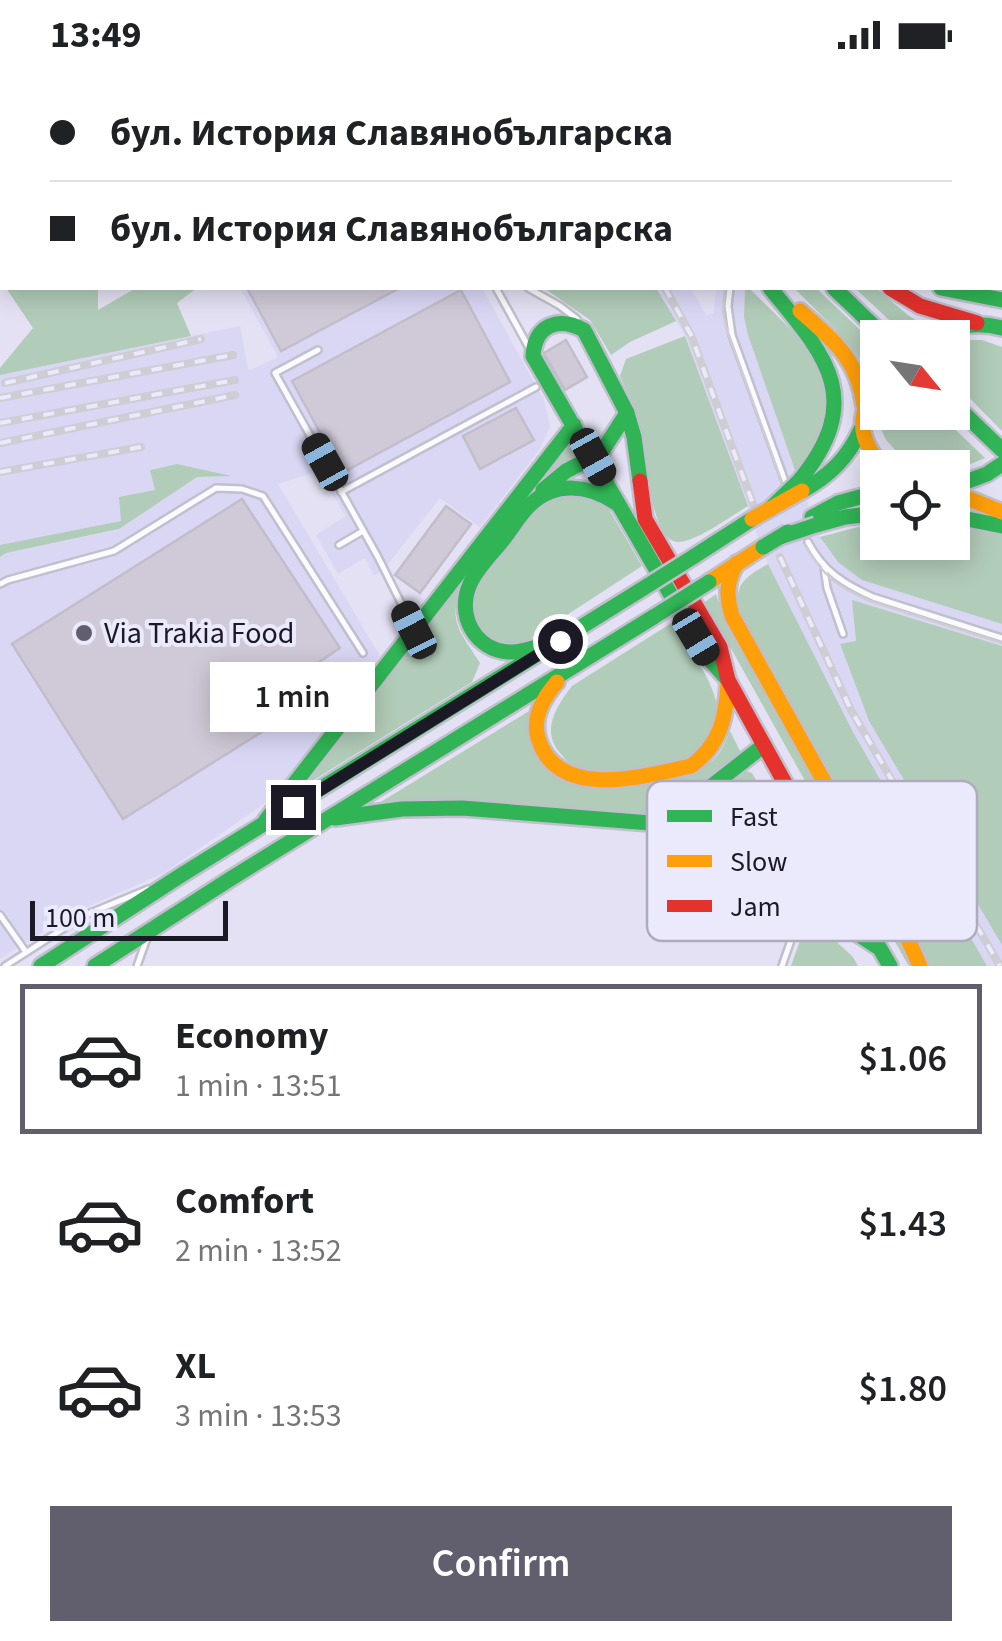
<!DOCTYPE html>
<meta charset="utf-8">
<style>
:root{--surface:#fff;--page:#f2f2f2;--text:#202124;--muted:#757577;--line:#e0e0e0;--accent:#615f6d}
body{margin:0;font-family:"Source Sans 3",sans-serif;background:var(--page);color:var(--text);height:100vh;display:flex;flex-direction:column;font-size:38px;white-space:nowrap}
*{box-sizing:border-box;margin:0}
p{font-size:32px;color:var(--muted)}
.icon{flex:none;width:55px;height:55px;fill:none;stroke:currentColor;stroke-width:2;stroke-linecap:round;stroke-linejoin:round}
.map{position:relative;height:896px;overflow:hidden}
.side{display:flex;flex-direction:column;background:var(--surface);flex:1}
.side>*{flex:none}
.top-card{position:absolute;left:0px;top:0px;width:1002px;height:220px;box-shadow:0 5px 25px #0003;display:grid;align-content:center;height:220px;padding:0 50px;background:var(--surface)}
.needle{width:65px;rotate:120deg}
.controls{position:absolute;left:860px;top:250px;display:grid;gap:20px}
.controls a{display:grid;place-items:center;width:110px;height:110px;border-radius:0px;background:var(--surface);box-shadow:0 5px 25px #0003;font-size:50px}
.scale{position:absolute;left:30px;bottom:25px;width:198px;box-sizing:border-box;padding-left:10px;border:5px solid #1b1925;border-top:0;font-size:28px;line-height:35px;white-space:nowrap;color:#1b1925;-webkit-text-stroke:8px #ebe9fc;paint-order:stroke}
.end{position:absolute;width:45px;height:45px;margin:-22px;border:12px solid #1b1925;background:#fff;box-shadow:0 0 0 5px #fff}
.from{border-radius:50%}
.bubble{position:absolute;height:70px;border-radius:0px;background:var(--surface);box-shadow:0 5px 25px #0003;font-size:32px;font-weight:600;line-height:70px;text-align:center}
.car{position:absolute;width:30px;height:60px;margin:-30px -15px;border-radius:12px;box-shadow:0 0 8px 2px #0007;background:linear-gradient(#222 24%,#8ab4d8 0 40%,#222 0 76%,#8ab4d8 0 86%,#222 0)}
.top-card b{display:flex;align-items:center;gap:35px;height:95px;font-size:38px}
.top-card b+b{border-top:2px solid var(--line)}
.top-card i{width:25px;height:25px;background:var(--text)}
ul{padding:18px 0 0;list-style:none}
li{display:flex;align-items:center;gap:30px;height:150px;margin:0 20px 15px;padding:0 30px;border:5px solid transparent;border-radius:0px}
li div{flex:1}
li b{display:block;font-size:38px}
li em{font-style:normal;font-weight:600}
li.selected{border-color:var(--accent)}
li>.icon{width:90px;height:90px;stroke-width:1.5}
.action{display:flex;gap:20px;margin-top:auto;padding:20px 50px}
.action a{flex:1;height:115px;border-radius:0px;background:var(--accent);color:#fff;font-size:40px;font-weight:600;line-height:115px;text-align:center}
.status{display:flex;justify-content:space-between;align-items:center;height:70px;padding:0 50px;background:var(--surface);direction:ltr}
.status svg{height:28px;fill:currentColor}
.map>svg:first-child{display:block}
.built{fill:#dad7f5}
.green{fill:#b1ccb8}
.building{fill:#d0cad8;stroke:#c3bdcb;stroke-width:2.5}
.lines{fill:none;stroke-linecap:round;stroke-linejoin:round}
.lane-casing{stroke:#c0bfcd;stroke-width:10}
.street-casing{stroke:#c0bfcd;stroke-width:16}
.fast-casing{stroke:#c0bfcd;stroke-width:20}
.slow-casing{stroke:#c0bfcd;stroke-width:20}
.jam-casing{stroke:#c0bfcd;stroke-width:20}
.lane{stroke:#fbfafd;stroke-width:5}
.street{stroke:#fbfafd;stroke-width:11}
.fast{stroke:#30b455;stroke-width:15}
.slow{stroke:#ff9f0a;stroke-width:15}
.jam{stroke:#e5322d;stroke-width:15}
.tram{stroke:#cecdd3;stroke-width:2.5}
.rail-casing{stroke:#cecdd3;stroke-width:8}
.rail{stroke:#ebe9fc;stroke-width:4;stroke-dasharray:11;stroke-linecap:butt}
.fast-bridge-casing{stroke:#c0bfcd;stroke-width:20;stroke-linecap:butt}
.slow-bridge-casing{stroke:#c0bfcd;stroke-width:20;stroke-linecap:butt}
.fast-bridge{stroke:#30b455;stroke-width:15}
.slow-bridge{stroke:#ff9f0a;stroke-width:15}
.route{stroke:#1b1925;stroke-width:12}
.poi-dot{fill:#615f6d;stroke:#ebe9fc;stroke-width:4}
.labels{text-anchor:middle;stroke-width:8;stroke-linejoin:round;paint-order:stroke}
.poi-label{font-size:30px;fill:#1b1925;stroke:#ebe9fc;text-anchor:start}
.key{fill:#ebe9fc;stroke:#adabbc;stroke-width:2.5}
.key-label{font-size:28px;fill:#1b1925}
</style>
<div class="status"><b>13:49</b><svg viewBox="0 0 49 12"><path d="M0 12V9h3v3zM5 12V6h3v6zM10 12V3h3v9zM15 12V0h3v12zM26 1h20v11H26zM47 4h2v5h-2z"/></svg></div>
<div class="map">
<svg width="1002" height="896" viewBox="0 0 1002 896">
<rect width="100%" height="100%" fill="#e3e1f3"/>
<g class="built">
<path d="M240,218H482L544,330L550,357L540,379L480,457L440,428L384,499L374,506L365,488L338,504L316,465L345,446L320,401L278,414L380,586L271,729L164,803L71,844L0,889V487L6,483L118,460L197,407L226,406L177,394L151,399L155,420L122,451L0,475V305L240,256L248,299L250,300L278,287Z"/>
<path d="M656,218H691L706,245L714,243L716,218H745L744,246L748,265L820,467L838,492L862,510L1002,554V576L853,531L856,571L840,575L869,651L1002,875V896H987L853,662L768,494L685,266Z"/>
</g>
<g class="green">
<path d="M6,218H98V240L136,218H197L177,233L191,266L0,305V298L33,258Z"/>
<path d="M544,218H656L676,251L630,272L611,285L590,250Z"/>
<path d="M745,218H749C791,261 842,296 822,364C818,378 804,392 796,403L748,265L744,247Z"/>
<path d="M794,218H816L877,276V282L864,294L835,259Z"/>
<path d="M855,218H876L909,246L919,252L903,263Z"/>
<path d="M685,266L748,436C731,446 696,472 678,472C648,472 646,371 639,350C635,335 626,321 620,306L626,289Z"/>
<path d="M969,270H982L1002,277V361L953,311V275Z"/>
<path d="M882,343H938L985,388L953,401L952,398L921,397L896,381L886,370L881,359Z"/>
<path d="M571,377L578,384L575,389L545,409L464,510C446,550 459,560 480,593L472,612L296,721L560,382Z"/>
<path d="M177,394L231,406L197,407L119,459L6,483L0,487V475L121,451L119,427L155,420L150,400Z"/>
<path d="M586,424L607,436L642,496L527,571C510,575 496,576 484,562C454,527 495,489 516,461C524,451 535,432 547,427C557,423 575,425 586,424Z"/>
<path d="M877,452L878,472H952L953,453L1002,463V554L862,510L838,492L820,467Z"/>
<path d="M768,494L853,662L987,896H928L899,838L742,546C731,516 744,508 768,494Z"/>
<path d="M716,524L725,552L891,850L907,882L908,895L705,532Z"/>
<path d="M852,530L1002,576V875L869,651L840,574L856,571Z"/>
<path d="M673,552C689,579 715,611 718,642C719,653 714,662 708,671C691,695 666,695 639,700C621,702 604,707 585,702C576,700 567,692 561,684C540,661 556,637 572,616Z"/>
<path d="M534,638C518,688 555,716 602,718C617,718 634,713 649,711C672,707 697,706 714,689C722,681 726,671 730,661L742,685L672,742L655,748H636C549,738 458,719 371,738Z"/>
<path d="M746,701L752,703L816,814L812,822L805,823L716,759L686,746Z"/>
<path d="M813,850L853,887L858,896H791L802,865Z"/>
</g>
<g class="building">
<path d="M247,218H400L281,281Z"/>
<path d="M461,220L510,312L342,403L292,311Z"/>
<path d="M566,270L587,307L565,320L544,283Z"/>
<path d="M516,338L534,370L480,399L463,366Z"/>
<path d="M242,429L340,578L270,625L284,648L123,749L12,574Z"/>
<path d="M446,436L471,454L420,523L395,505Z"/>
</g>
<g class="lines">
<defs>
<g id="lane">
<path d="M812,0L813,2"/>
<path d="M861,0L864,2"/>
<path d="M1000,99H1002"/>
<path d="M2,163V162"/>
<path d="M496,218L528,276"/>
<path d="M528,218L560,236L577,249"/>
<path d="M730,218L728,236L732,265L786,414"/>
<path d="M318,280L275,303L378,487L413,557"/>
<path d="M341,422L536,317"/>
<path d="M808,472C823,501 844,514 873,527L1002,568"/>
<path d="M339,475L363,461"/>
<path d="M824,498L827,518L843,564"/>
<path d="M0,514L8,510L114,481L216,418L242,419L263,426L363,583"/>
<path d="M0,845L26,882"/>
<path d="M5,896L83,846L148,819"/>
<path d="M137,896L146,871"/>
<path d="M782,896L804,833"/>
</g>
<path id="street" d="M1000,4L1002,7"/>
<g id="fast">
<path d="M543,0L546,2"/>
<path d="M633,0L636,2"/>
<path d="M770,218C826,286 866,329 799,411"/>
<path d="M834,218L886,268"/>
<path d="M941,218L1002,230"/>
<path d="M930,268C954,256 976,251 1002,258"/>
<path d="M952,332L1002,380"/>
<path d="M640,411L634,367L627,343L584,260C558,246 535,255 533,286L683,546L709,589L728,610"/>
<path d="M952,417L987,404L1002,394"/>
<path d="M543,420L566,401L601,383L627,343"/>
<path d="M802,421C829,406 848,388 861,359"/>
<path d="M952,446L1002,456"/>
<path d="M812,447L838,433L878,422"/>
<path d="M816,455L845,447L878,443"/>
<path d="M693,487L752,449"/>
<path d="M547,574C535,577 522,583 509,582C475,580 456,545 470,514C477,498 491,485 502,471C512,459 519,445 531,434C556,411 589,415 616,433"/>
<path d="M786,715L890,896"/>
<path d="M335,748L402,739L462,738L663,754L704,762L876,876"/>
<path d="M266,750L574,355"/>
<path d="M663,754L763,676"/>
<path d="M41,896L183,804L639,521"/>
<path d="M95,896L227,811L655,546"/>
</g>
<g id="slow">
<path d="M800,241C833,270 858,289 864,336"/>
<path d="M878,312C857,346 856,368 884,398"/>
<path d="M952,422L1002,442"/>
<path d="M737,493C726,511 726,526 732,546L891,832L920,896"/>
<path d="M709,512L763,477"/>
<path d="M557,612C543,628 532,647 538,668C557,732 645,706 691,696C720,675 726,648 728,614"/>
</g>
<g id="jam">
<path d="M589,0L592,2"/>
<path d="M890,218L920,236L977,253"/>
<path d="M640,411L645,449L720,577L728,610L786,715"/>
</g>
</defs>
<use href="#lane" class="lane-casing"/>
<use href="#street" class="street-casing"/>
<use href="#fast" class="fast-casing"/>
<use href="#slow" class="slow-casing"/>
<use href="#jam" class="jam-casing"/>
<use href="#lane" class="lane"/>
<use href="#street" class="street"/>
<use href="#fast" class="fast"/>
<use href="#slow" class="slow"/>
<use href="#jam" class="jam"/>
<g class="tram">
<path d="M810,0V2"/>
<path d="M867,0L870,2"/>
<path d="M1000,94L1002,95"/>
<path d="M725,218L723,241L726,257L783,415"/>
<path d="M805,474C822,506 838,517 870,531L1002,573"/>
</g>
<defs>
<g id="rail">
<path d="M352,0L369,2"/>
<path d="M10,2L14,0"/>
<path d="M166,2L182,0"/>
<path d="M260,2H292"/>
<path d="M0,72L2,70"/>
<path d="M665,218L691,265L753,434"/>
<path d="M5,313L201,269"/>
<path d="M0,328L233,285"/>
<path d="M0,353L235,310"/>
<path d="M0,373L235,325"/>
<path d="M0,402L141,377"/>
<path d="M780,487L851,640L1000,896"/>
</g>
</defs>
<use href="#rail" class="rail-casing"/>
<use href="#rail" class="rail"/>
<defs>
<g id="fast-bridge">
<path d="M770,439L799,411"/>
<path d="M780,467L816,455"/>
<path d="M763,477L788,462"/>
<path d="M639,521L693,487"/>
<path d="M655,546L709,512"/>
</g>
<path id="slow-bridge" d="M752,449L802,421"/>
</defs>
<use href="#fast-bridge" class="fast-bridge-casing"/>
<use href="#slow-bridge" class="slow-bridge-casing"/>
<use href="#fast-bridge" class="fast-bridge"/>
<use href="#slow-bridge" class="slow-bridge"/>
</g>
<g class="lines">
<path class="route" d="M293,737L560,571"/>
</g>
<circle class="poi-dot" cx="84" cy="563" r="10"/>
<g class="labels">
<g class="poi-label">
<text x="104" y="573">Via Trakia Food</text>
</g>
</g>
<rect x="647" y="711" width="330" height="160" rx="15" class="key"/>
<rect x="667" y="740" width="45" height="12" fill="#30b455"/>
<rect x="667" y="785" width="45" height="12" fill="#ff9f0a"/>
<rect x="667" y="830" width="45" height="12" fill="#e5322d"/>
<g class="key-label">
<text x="730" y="756">Fast</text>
<text x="730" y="801">Slow</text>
<text x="730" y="846">Jam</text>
</g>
</svg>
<div class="controls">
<a><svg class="needle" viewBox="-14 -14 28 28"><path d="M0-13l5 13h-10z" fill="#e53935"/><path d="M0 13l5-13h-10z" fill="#757577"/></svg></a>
<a><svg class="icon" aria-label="locate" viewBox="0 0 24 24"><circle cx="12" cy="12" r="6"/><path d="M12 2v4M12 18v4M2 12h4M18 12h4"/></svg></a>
</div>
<div class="scale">100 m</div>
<i class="end from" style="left:560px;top:571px"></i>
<i class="end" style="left:293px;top:737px"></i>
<div class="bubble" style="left:210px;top:592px;width:165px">1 min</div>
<i class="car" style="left:593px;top:387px;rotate:151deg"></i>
<i class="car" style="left:325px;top:392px;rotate:331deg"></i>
<i class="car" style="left:414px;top:560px;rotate:333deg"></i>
<i class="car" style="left:696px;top:567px;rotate:149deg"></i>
<div class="top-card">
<b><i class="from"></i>бул. История Славянобългарска</b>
<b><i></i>бул. История Славянобългарска</b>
</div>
</div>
<section class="side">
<ul>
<li class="selected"><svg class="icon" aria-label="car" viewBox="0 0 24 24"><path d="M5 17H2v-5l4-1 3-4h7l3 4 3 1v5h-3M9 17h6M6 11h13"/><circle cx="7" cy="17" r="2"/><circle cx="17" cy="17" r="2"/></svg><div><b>Economy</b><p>1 min · 13:51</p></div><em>$1.06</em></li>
<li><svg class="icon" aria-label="car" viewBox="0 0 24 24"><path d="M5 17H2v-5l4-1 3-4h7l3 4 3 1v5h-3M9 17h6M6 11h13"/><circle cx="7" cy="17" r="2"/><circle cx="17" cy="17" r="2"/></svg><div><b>Comfort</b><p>2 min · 13:52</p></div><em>$1.43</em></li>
<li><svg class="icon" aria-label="car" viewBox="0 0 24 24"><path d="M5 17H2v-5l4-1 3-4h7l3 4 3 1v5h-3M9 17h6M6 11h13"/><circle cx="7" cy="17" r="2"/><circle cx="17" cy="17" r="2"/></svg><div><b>XL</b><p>3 min · 13:53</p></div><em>$1.80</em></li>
</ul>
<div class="action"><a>Confirm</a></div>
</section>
